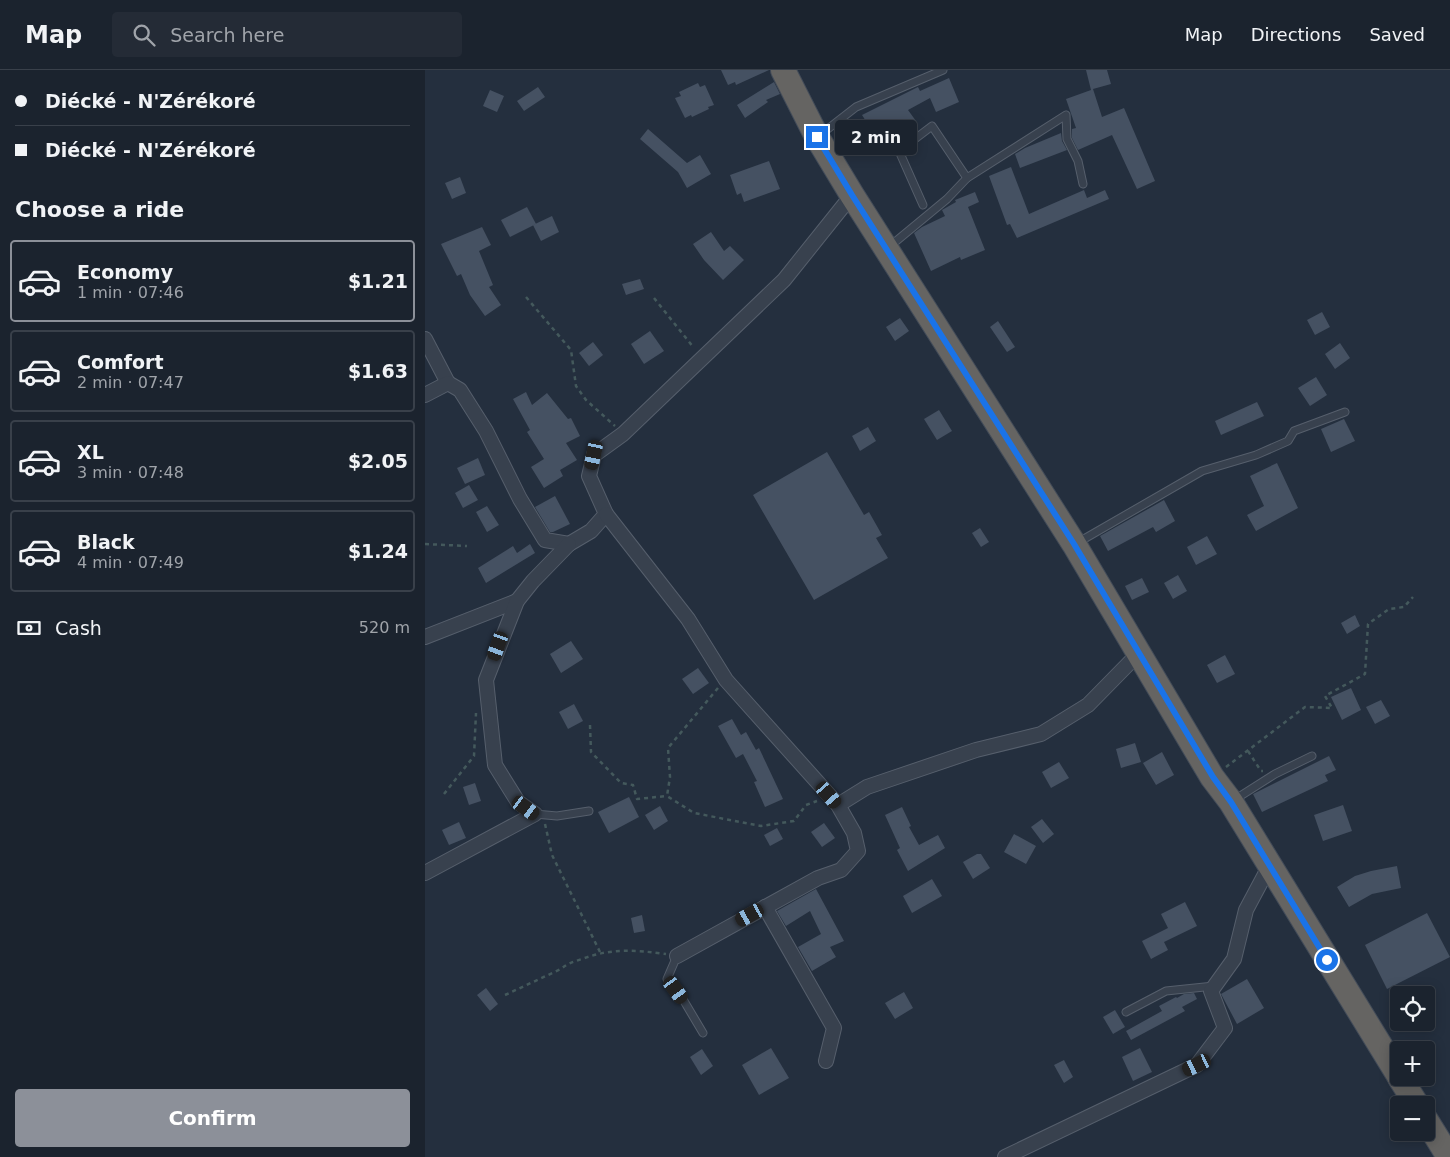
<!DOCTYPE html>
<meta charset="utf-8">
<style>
:root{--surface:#1b232e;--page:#242b36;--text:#f1f3f6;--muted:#a0a4aa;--line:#39404a;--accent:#8c9099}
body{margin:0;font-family:"DejaVu Sans",sans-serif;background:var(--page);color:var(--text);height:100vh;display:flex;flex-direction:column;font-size:19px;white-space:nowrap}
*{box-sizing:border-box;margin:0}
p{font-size:16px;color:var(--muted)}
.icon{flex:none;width:28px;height:28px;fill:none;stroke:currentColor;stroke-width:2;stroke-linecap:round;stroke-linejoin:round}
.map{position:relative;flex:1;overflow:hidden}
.details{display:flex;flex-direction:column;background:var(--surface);width:425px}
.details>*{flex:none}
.hud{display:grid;align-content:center;height:110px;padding:0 15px;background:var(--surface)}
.tools{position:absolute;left:965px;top:916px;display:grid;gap:10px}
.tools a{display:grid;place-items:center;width:45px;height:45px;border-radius:5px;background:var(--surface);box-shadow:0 2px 12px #0003,0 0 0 1px var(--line);font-size:25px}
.end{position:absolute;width:22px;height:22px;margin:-11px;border:6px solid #1a73e8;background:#fff;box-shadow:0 0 0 2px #fff}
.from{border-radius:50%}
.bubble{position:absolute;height:35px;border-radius:5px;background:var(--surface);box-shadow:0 2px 12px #0003,0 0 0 1px var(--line);font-size:16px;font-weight:800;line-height:35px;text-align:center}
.car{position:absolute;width:15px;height:30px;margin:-15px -8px;border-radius:6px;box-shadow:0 0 4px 1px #0007;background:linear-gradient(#222 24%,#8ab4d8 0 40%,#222 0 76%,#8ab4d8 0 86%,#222 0)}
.hud b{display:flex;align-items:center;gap:18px;height:48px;font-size:19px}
.hud b+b{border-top:1px solid var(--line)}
.hud i{width:12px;height:12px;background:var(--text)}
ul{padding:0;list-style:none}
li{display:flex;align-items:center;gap:15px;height:82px;margin:0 10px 8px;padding:0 5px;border:2px solid var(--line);border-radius:5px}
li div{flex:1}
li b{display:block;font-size:19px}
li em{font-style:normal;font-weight:800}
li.on{border-color:var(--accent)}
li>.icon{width:45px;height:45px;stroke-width:1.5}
h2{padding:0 15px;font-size:22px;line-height:60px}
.pay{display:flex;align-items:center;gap:12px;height:55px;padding:0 15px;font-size:19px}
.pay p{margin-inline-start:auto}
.cta{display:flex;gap:10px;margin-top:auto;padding:10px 15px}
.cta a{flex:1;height:58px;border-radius:5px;background:var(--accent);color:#fff;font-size:20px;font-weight:800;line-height:58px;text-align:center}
header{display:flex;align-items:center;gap:30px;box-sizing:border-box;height:70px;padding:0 25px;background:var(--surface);border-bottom:1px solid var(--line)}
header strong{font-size:24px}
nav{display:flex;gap:28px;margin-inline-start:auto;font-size:18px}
.search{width:350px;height:45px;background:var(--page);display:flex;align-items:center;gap:12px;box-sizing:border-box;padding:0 18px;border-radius:5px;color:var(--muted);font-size:19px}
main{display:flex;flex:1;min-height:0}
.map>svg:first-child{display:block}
.building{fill:#455162}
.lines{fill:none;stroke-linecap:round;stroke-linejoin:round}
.service-casing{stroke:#565f6c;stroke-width:9}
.minor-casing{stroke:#565f6c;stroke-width:16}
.trunk-casing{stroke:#434c59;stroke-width:26}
.path{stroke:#44595c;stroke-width:2.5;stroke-dasharray:4 4;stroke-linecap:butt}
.service{stroke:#38414e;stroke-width:7}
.minor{stroke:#38414e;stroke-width:14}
.trunk{stroke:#656462;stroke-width:24}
.route{stroke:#1a73e8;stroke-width:6}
</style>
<header>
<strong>Map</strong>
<div class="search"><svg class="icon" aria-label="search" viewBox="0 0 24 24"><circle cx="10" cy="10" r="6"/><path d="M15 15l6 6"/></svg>Search here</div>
<nav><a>Map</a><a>Directions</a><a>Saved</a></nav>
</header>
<main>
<section class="details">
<div class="hud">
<b><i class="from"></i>Diécké - N'Zérékoré</b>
<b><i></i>Diécké - N'Zérékoré</b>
</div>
<h2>Choose a ride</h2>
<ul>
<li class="on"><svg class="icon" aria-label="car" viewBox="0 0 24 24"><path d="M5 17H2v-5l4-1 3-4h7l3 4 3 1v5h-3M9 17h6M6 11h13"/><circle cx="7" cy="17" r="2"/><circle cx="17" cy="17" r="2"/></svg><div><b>Economy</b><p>1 min · 07:46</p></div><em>$1.21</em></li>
<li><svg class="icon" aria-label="car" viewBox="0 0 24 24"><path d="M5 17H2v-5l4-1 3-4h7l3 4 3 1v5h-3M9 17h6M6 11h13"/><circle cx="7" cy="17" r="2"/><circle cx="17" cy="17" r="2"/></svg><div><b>Comfort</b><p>2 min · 07:47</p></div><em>$1.63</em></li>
<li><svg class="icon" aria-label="car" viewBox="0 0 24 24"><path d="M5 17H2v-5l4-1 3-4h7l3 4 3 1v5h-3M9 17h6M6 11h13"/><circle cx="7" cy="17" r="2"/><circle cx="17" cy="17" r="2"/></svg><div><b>XL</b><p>3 min · 07:48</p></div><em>$2.05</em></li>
<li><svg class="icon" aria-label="car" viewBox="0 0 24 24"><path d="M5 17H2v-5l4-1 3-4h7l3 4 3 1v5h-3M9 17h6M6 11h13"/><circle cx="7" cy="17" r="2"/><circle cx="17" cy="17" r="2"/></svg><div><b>Black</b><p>4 min · 07:49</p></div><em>$1.24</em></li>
</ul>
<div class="pay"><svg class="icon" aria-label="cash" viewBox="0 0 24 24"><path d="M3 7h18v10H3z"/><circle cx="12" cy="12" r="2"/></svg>Cash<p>520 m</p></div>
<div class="cta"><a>Confirm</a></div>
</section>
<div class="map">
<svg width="1025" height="1087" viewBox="0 0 1025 1087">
<rect width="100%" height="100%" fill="#242f3e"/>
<g class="building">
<path d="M296,0H344L311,15L310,12L303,15Z"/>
<path d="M661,0H682L686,14L668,19L677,47L699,38L730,111L712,119L687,65L653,80L647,68V59L651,58L641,29L666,20Z"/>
<path d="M524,8L534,32L511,42L505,28L483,40L491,51L457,76L437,45L493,17L495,21Z"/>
<path d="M349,12L355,24L341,30L343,32L320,48L312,35Z"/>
<path d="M273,13L275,17L280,15L289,35L283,37L284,39L267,47L266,45L260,48L250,28L256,26L254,22Z"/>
<path d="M113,17L120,27L99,41L92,31Z"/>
<path d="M65,20L79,26L72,42L58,36Z"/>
<path d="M223,59L262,93L275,85L286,104L262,118L253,102L215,69Z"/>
<path d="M636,63L637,71L642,80L595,98L590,84L600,78Z"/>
<path d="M344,91L355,119L319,132L316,123L312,125L305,105Z"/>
<path d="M586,97L604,144L659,120L662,128L680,120L684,129L592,168L585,154L582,155L564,106Z"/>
<path d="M35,107L41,123L27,129L20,113Z"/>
<path d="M550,122L554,132L543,137L560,180L536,190L535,187L506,201L489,163L497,157L520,146L517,140L531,132L530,130Z"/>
<path d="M102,137L111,154L85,167L76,150Z"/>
<path d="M127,146L134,162L116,171L108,155Z"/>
<path d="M57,157L66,175L54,181L68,215L64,217L76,235L60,246L45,225L36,204L32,206L16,174Z"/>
<path d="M286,162L299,181L305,176L319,190L298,210L279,190L268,174Z"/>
<path d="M215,209L219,219L201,225L197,214Z"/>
<path d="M897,242L905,257L890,265L882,250Z"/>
<path d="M475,248L484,261L470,271L461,257Z"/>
<path d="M573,251L590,277L582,282L565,257Z"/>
<path d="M225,261L239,281L219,294L206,274Z"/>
<path d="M168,272L178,285L164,296L154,283Z"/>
<path d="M915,273L925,288L910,299L900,284Z"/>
<path d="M891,307L902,325L885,336L873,318Z"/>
<path d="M101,322L107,335L122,323L143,349L146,348L155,366L141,373L152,390L135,400L138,406L119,418L106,397L119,389L102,362L105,360L88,329Z"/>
<path d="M832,332L839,346L796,365L790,351Z"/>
<path d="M514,340L527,361L512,370L499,349Z"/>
<path d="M919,349L930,371L906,382L896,359Z"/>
<path d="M443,357L451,371L435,381L427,366Z"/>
<path d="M402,382L439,445L444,442L457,465L451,468L463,488L389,530L328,425Z"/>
<path d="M53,388L60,405L40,414L32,398Z"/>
<path d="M852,393L873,438L831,461L822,445L839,436L825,406Z"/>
<path d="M44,415L53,430L38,438L30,423Z"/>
<path d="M130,426L145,454L128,462H125L110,437Z"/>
<path d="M739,430L750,451L731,462L728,457L683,481L675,466Z"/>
<path d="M62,436L74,455L62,462L51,442Z"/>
<path d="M555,458L564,472L556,477L547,463Z"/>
<path d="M782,466L792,484L771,495L762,477Z"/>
<path d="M105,474L110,483L61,513L53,498L88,476L92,483Z"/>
<path d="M753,505L762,521L748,529L739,513Z"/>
<path d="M717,508L724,522L707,530L700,516Z"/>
<path d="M930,545L935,556L922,564L916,553Z"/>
<path d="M146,571L158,589L136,603L125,584Z"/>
<path d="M800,585L810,604L792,613L782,595Z"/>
<path d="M273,598L284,613L268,624L257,609Z"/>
<path d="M926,618L936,640L917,650L906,627Z"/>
<path d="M956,630L965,646L950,654L941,637Z"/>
<path d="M149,634L158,651L143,659L134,642Z"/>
<path d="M307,649L316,665L321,662L331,680L334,678L358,729L340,737L329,712L332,711L318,684L311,688L293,656Z"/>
<path d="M710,673L716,692L696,698L691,679Z"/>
<path d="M737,682L749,705L731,715L718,693Z"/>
<path d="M904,686L911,700L900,705L903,711L837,742L828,724Z"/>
<path d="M634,692L644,708L626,718L617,702Z"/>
<path d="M50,713L56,731L44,735L38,717Z"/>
<path d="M204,727L214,747L184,763L173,742Z"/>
<path d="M918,735L927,761L898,771L889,745Z"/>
<path d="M235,736L243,751L229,760L220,745Z"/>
<path d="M477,737L486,756L484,757L494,775L513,765L520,778L483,801L472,780L475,778L460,745Z"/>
<path d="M617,749L629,764L618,773L606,757Z"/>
<path d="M34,752L41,768L24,775L17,760Z"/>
<path d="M399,753L410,768L397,777L386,762Z"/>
<path d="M352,758L358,769L345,776L339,765Z"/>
<path d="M589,764L611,776L601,794L579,782Z"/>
<path d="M552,784H556L565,798L548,809L538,792Z"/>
<path d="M972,796L976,818L947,824L924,837L912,817L930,806L946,801Z"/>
<path d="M507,809L517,826L487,843L478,826Z"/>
<path d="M391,819L419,871L405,877L411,887L387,901L373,877L396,864L385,841L361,856L352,841Z"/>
<path d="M760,832L772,856L739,872L743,880L726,889L717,871L743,858L736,844Z"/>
<path d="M1002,843L1025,887L962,919L940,875Z"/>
<path d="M217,845L220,861L209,863L206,848Z"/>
<path d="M822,909L839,938L812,954L796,924Z"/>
<path d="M61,918L73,934L65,941L52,925Z"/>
<path d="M479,922L488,938L470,949L460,933Z"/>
<path d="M769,923L772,929L757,937L760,941L706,970L701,961L737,941L734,936L751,927L752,928L759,924Z"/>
<path d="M690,940L700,957L688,964L678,947Z"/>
<path d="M346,978L364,1008L334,1025L317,995Z"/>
<path d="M715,978L727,1002L708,1011L697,987Z"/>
<path d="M277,979L288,996L276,1005L265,987Z"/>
<path d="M639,990L648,1007L639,1013L629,995Z"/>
</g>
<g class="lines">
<defs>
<g id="service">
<path d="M395,65L431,37L518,0"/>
<path d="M498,135L474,81L507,56L542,108"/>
<path d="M464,177L522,129L542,108L641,45L642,69L653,91L658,114"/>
<path d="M652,473L777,401L831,385L863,371L869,361L920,342"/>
<path d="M809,730L850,704L887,686"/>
<path d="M110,744L132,746L164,741"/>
<path d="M252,886L242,909L259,931L278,963"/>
<path d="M701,942L741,921L789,916"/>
</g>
<g id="minor">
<path d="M0,269L23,313"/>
<path d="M0,325L23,313L35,320L61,361L95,429L120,470L144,474L166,461L181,444L164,406L169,385L198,364L359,210L427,125"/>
<path d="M181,444L263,549L301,610L413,735L442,717L551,680L616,664L663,635L714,583"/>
<path d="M0,567L92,531"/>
<path d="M0,803L110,744L93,732L70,695L61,610L92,531L108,511L144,474"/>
<path d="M340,837L409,958L401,991"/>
<path d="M252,886L393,808L416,800L433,781L429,763L413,735"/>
<path d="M580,1087L772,995L800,958L786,921L809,889L821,840L845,795"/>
</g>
<g id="trunk">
<path d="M358,0L392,67L427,125L649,474L787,707L806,732L974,1006"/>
<path d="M975,1008L992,1035"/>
<path d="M1001,1050L1024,1087"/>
</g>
</defs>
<use href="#service" class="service-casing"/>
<use href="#minor" class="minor-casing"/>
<use href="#trunk" class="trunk-casing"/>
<g class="path">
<path d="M101,227L146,280L151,316L161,330L190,356"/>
<path d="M229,228L269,278"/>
<path d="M0,474L42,476"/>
<path d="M293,618L243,678L245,707L242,726L269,743L336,756L369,751L381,735L392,731"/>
<path d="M165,655L166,682L196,713L208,715L212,729L242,726"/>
<path d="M823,681L836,701H838"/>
<path d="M801,697L880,637L907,638L900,626L940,604L943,554L964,539L979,537L988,527"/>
<path d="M19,724L49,686L51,643"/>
<path d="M120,754L127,785L175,882"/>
<path d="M80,925L136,899C143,893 148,892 157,889C186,878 210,880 241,884"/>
</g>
<use href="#service" class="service"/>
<use href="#minor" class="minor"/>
<use href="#trunk" class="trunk"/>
</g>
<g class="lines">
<path class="route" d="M392,67L427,125L649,474L788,707L806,732L902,890"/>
</g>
</svg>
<div class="tools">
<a><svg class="icon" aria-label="locate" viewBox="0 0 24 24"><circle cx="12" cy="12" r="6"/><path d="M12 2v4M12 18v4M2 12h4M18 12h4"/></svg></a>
<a>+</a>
<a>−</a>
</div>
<i class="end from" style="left:902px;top:890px"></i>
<i class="end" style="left:392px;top:67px"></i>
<div class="bubble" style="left:410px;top:50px;width:82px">2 min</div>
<i class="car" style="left:169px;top:385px;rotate:192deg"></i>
<i class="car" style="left:73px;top:576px;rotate:200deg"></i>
<i class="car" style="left:404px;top:725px;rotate:139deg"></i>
<i class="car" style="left:101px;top:738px;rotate:126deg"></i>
<i class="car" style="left:325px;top:845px;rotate:241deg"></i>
<i class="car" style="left:251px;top:920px;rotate:144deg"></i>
<i class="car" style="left:772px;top:995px;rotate:244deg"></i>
</div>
</main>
